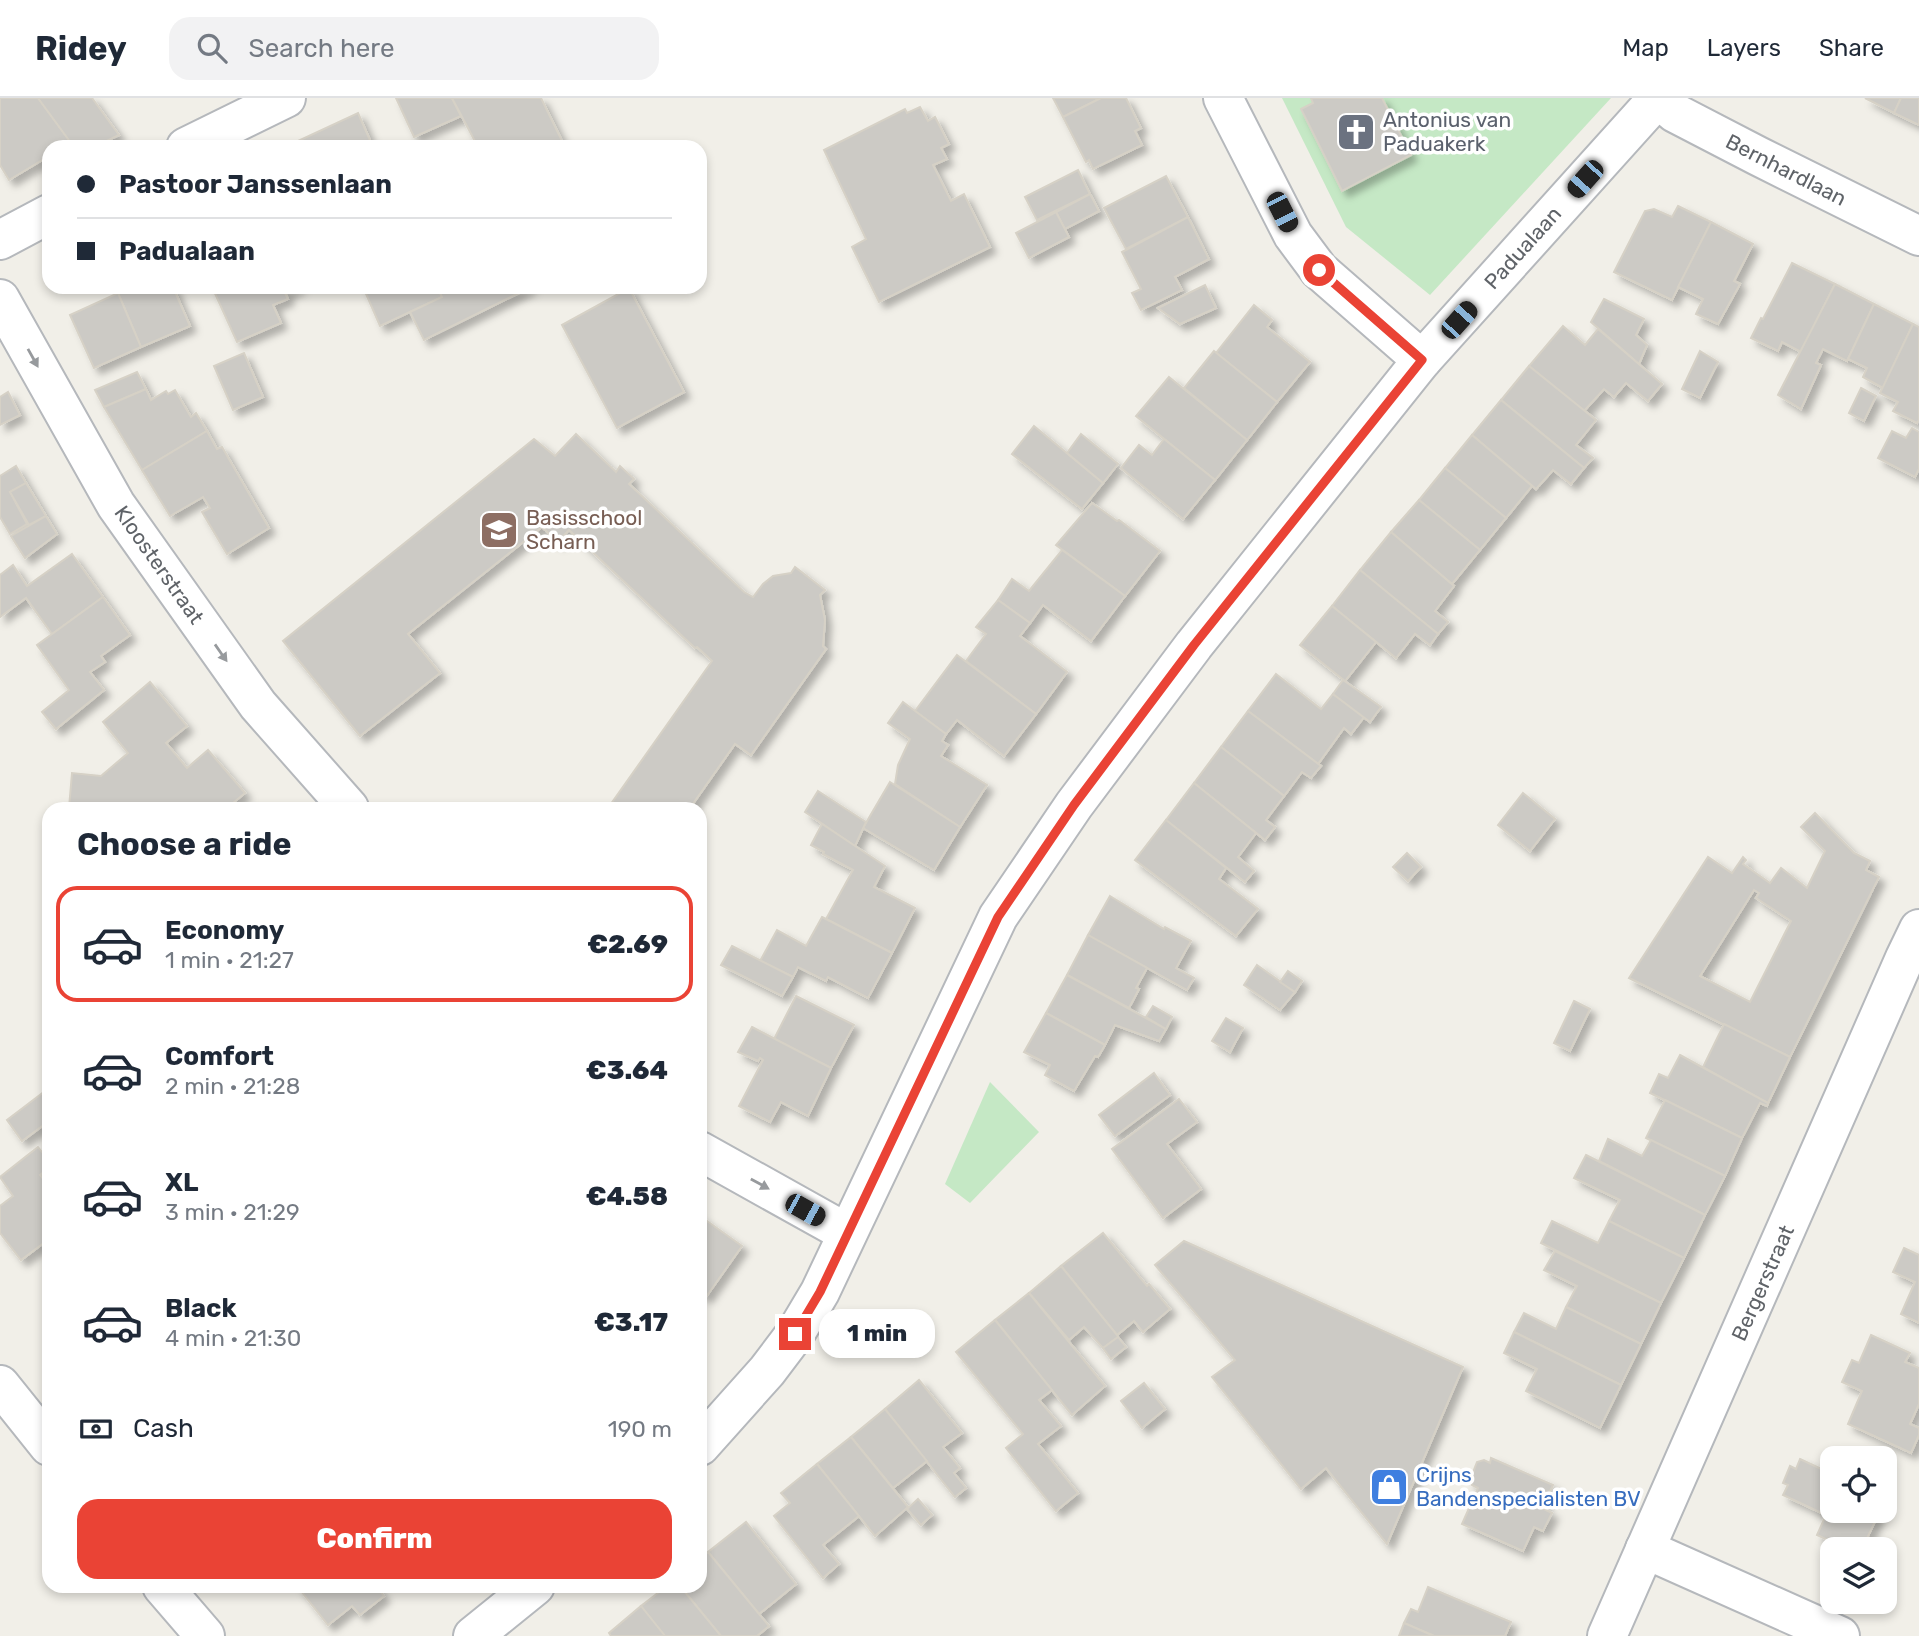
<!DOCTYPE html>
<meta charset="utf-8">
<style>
:root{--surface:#fff;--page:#f2f2f3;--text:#1f2937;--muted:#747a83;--line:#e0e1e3;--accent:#ea4335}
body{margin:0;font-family:Rubik,sans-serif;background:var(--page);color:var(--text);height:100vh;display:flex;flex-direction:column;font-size:26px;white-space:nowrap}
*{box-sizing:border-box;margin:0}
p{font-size:23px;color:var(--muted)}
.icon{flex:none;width:38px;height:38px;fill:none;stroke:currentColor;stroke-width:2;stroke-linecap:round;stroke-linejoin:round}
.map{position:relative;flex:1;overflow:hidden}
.side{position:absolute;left:42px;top:704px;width:665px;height:791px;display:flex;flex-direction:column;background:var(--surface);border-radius:21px;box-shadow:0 4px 10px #0003}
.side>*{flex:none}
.guide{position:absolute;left:42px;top:42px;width:665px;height:154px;border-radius:21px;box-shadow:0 4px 10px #0003;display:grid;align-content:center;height:154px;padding:0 35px;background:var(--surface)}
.buttons{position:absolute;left:1820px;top:1348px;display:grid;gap:14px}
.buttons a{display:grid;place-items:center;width:77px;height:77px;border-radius:14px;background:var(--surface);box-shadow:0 4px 10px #0003;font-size:35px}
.end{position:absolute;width:32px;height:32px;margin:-16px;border:9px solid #ea4335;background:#fff;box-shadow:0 0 0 4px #fff}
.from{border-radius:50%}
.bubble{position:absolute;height:49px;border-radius:21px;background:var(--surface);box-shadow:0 4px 10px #0003;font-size:23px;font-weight:800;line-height:49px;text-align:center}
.car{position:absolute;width:21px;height:42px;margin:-21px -10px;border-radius:9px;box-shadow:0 0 5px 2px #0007;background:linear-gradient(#222 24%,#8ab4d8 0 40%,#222 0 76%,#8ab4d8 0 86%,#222 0)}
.guide b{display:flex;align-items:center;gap:24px;height:66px;font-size:26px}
.guide b+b{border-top:2px solid var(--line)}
.guide i{width:18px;height:18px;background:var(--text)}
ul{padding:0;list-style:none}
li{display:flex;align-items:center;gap:21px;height:116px;margin:0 14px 10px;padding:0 21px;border:4px solid transparent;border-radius:21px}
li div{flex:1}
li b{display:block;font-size:26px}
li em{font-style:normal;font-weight:800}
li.current{border-color:var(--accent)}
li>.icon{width:63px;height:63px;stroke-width:1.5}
h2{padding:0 35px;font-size:32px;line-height:84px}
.pay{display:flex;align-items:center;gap:18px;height:77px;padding:0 35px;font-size:26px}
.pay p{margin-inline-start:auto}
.primary-button{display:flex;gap:14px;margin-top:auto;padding:14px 35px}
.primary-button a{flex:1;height:80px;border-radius:21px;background:var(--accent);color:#fff;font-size:28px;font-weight:800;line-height:80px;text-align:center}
header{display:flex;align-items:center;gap:42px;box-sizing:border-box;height:98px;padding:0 35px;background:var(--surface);border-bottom:2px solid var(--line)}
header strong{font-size:33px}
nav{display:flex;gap:38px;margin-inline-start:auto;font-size:24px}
.search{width:490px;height:63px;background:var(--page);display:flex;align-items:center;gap:18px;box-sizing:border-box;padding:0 24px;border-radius:21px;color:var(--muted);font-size:26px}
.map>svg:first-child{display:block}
.green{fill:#c5e8c5}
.building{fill:#cccac5;stroke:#d6d1c6;stroke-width:2;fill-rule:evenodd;filter:url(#shadow)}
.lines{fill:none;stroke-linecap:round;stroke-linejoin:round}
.minor-casing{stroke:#b5b8bc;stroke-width:42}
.minor{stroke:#fff;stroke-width:38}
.oneway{fill:#979a9d}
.route{stroke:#ea4335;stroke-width:9}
.labels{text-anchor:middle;stroke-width:7;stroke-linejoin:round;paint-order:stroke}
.worship-label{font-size:21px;fill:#5b616d;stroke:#fff;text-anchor:start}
.street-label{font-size:21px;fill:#5f6368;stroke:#fff}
.education-label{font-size:21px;fill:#785e54;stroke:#fff;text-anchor:start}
.shop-label{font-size:21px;fill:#366cbe;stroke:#fff;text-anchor:start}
</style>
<header>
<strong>Ridey</strong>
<div class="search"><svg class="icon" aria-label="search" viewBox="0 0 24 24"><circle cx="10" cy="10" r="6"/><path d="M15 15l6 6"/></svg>Search here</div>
<nav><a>Map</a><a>Layers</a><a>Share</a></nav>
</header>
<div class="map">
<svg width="1919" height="1538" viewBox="0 0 1919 1538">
<defs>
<filter id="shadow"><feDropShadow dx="6" dy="6" stdDeviation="3.5" flood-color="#0004"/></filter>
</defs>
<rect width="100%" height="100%" fill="#f1efe8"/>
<g class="green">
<path d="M1282,0H1611L1430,197L1346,129Z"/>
<path d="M990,984L1039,1034L970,1105L945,1086Z"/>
</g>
<g class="building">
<path d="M0,0H38L71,45L64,49H49V58L9,82L0,67Z"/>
<path d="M38,0H92L119,37L94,49H74Z"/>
<path d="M396,0H452L461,18L414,39Z"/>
<path d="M452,0H541L565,49H478Z"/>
<path d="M1053,0H1101L1063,19Z"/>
<path d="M1101,0H1126L1141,30L1135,33L1142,47L1093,71L1089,62L1086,64L1063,19Z"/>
<path d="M1311,0H1382L1411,57L1342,93L1301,11L1313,5Z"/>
<path d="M1865,0H1901L1894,15Z"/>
<path d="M1901,0H1919V27L1894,15Z"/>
<path d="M920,9L928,23L935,19L949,46L941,50L947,61L933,67L951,103L964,96L990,149L879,204L852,149L866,141L824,52L905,11L907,15Z"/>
<path d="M358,15L373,49H301L298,43Z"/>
<path d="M1078,72L1090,96L1037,122L1025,99Z"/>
<path d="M1166,78L1188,119L1126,151L1104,110Z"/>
<path d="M1090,96L1099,113L1065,131L1056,114Z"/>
<path d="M1678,108L1711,124L1672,202L1614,174L1645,113L1654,111L1672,119Z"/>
<path d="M1056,114L1069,139L1029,160L1016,135Z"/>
<path d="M1188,119L1209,161L1175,179L1182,192L1141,212L1132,195L1141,191L1122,154Z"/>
<path d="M1711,124L1753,146L1734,183L1740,186L1718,226L1696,216L1703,201L1678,189Z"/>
<path d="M1792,165L1835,186L1801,254L1782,244L1778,253L1751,240L1761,220L1763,221Z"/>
<path d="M1835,186L1874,206L1847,263L1823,251L1816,265L1821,267L1801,311L1778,297Z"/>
<path d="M1205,187L1216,210L1180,226L1158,210Z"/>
<path d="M132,189H173L190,228L141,249L118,195Z"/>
<path d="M212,189H300L285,195L288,201L273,207L281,225L237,244Z"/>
<path d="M363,189H437L442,199L380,228Z"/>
<path d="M446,189H531L424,242L410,214L442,199L439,192Z"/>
<path d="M629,190L684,294L617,330L562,227Z"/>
<path d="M118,195L141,249L94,270L70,217Z"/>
<path d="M1604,201L1644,221L1636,237L1647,247L1639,266L1591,224Z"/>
<path d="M1874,206L1913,226L1883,290L1863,279L1867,270L1848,261Z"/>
<path d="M1254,207L1272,222L1267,229L1310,264L1277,304L1216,255Z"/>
<path d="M1913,226L1919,229V322L1917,325L1893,313L1898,304L1880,295Z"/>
<path d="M1563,228L1585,247L1598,231L1662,286L1648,303L1626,285L1614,299L1604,291L1584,313L1529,268Z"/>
<path d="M1214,253L1277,304L1247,342L1184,290Z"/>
<path d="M1700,253L1718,264L1700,300L1682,291Z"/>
<path d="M244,255L263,299L233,312L214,268Z"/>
<path d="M1529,268L1596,322L1576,347L1593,360L1584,370L1501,302Z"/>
<path d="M137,274L146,291L104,309L95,292Z"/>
<path d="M1169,279L1247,342L1215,382L1136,318Z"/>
<path d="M1861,290L1876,298L1864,323L1849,315Z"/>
<path d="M146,291L151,302L166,293L168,296L175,292L191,319L196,315L207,333L142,372L104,309Z"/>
<path d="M8,294L20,317L0,327V299Z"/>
<path d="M1501,302L1584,370L1571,386L1553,372L1536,391L1472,337Z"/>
<path d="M1034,328L1103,385L1082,411L1012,356Z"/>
<path d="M1912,330L1919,334V371L1915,379L1878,360L1892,333L1906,340Z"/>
<path d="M207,333L217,351L222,349L269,430L227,456L202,414L210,410L203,399L170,418L142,372Z"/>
<path d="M576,336L616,374L620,368L634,381L629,386L744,494L753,499L763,486L773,478L791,475L795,469L825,492L820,497L825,522L823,548L826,551L751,657L735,646L690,710H608L712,563L697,549L695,550L569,432L558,444L542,429L408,536L440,575L360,638L283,543L534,341L555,358Z"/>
<path d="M1081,336L1118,366L1103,385L1067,355Z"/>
<path d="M1472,337L1532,388L1506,420L1445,370Z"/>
<path d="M1164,341L1215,382L1183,421L1121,370L1139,347L1152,357Z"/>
<path d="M16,368L26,385L10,394L27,426L10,436L0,419V378Z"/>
<path d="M1445,370L1506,420L1480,452L1419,402Z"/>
<path d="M26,385L46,418L29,427L10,394Z"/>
<path d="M1419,402L1480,452L1452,486L1391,434Z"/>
<path d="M1092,405L1117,423L1119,422L1160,453L1125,498L1056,447Z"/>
<path d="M46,418L57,436L25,460L11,438Z"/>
<path d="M1391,434L1454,488L1435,513L1448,524L1438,536L1360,472Z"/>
<path d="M1062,452L1125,498L1091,543L1043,507L1030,525L998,502L1012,481L1029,493Z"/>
<path d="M72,456L103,499L52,536L26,500L0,519V477L13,467L27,488Z"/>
<path d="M1360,472L1438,536L1430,547L1415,536L1396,560L1332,508Z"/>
<path d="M103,499L130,537L101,558L105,564L90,574L104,592L56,631L42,614L69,592L37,547Z"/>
<path d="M998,502L1030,525L1020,538L1067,574L1036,616L966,563L986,536L976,529Z"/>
<path d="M1332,508L1376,544L1345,583L1300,547Z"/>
<path d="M957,557L1036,616L1004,658L957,622L946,636L915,613Z"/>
<path d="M1276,576L1321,611L1333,596L1364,619L1351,636L1344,630L1318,666L1248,613Z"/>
<path d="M1343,582L1381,609L1370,624L1333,596Z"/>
<path d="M150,584L187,628L166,645L187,670L208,652L245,695L227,710H69L72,675L101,678L128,655L103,624Z"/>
<path d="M903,604L946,636L942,643L948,647L941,658L987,687L960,729L895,686L898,667L910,641L888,625Z"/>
<path d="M1248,613L1321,668L1311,680L1302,674L1284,698L1221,649Z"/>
<path d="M1221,649L1284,698L1266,722L1275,729L1265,742L1194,685Z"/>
<path d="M890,684L960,729L934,772L863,730Z"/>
<path d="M1194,685L1256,735L1238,759L1254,773L1245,784L1166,722Z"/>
<path d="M818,693L866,724L855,748L805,714Z"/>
<path d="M1523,695L1555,721L1530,753L1498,727Z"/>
<path d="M1815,715L1854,755L1870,763L1866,772L1879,779L1790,959L1629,880L1708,759L1732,775L1743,759L1746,762L1743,766L1770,785L1781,770L1807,790L1825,753L1801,729ZM1754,792L1759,795L1756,800L1791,823L1750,904L1700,878Z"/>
<path d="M1166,722L1226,770L1219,781L1258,811L1236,838L1135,762Z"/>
<path d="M822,726L885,768L874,789L915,810L892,855L826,821L853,772L823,756L824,754L811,747Z"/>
<path d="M1407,755L1421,769L1408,783L1393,769Z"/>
<path d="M1110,798L1164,831L1165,829L1191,843L1176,870L1194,880L1187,892L1088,837Z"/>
<path d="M822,819L892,855L868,900L828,879L826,883L798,869L793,879L760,863L777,832L806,848Z"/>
<path d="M1088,837L1147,870L1136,890L1139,891L1129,910L1067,877Z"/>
<path d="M732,848L793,879L782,898L721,867Z"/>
<path d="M1257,867L1295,894L1280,912L1244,887Z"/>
<path d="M1288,873L1302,883L1295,894L1280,884Z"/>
<path d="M1067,877L1166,931L1159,943L1115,927L1105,947L1046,915Z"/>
<path d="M796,898L854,927L831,970L774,941Z"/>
<path d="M1574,903L1590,911L1570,953L1554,945Z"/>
<path d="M1153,908L1172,919L1166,931L1146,919Z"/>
<path d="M1046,915L1105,947L1098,959L1095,958L1074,993L1045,977L1050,967L1024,954Z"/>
<path d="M1226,920L1243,930L1230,954L1212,943Z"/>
<path d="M1724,926L1790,959L1768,1005L1703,969Z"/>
<path d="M752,929L831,970L808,1018L781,1004L770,1024L739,1008L763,962L760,960L758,963L738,954Z"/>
<path d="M1680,957L1768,1005L1767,1008L1760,1005L1742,1040L1650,995L1659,976L1668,980Z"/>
<path d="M1154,975L1170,997L1115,1038L1099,1017Z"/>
<path d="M49,990V1023L22,1043L7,1022Z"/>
<path d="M1179,1001L1197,1024L1167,1046L1201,1091L1163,1120L1112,1051Z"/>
<path d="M1665,1002L1742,1040L1725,1078L1646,1040Z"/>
<path d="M1608,1041L1642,1058L1651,1042L1725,1078L1705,1117L1599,1063Z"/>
<path d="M38,1049L49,1063V1070L40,1077L49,1088V1141L21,1162L0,1135V1108L13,1098L0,1079Z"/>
<path d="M1586,1057L1705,1117L1684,1160L1609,1123L1620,1102L1574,1080Z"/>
<path d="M700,1118L742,1148L706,1199L700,1195Z"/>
<path d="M1552,1123L1598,1145L1609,1123L1684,1160L1661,1205L1541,1145Z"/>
<path d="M1103,1135L1147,1188L1149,1186L1170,1211L1143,1234L1134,1223L1117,1237L1061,1168Z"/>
<path d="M1184,1143L1463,1269L1387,1446L1326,1370L1301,1391L1212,1279L1235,1262L1155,1167Z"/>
<path d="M1904,1150L1919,1157V1225L1901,1216L1915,1184L1893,1174Z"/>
<path d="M1555,1153L1661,1205L1641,1246L1566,1209L1577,1188L1544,1172Z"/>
<path d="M1061,1168L1117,1237L1118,1239L1103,1250L1084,1229L1069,1242L1029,1195Z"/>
<path d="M1029,1195L1105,1288L1072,1317L995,1222Z"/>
<path d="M1566,1209L1641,1246L1621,1287L1514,1234L1524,1215L1556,1231Z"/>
<path d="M995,1222L1052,1292L1039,1302L1061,1328L1038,1346L1078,1395L1056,1413L1006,1350L1023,1336L956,1254Z"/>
<path d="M1514,1234L1621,1287L1600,1330L1526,1293L1537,1271L1504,1255Z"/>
<path d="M1871,1237L1910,1255L1905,1264L1919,1270V1306L1910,1326L1919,1330V1337L1911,1355L1848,1326L1862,1293L1842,1284L1852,1262L1859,1265Z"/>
<path d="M1118,1239L1126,1249L1111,1261L1103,1250Z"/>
<path d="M919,1282L962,1335L943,1349L960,1370L954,1375L966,1390L955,1399L885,1311Z"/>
<path d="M1144,1285L1165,1311L1142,1330L1121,1303Z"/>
<path d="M885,1311L927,1363L893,1390L851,1339Z"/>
<path d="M851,1339L908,1409L875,1438L817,1366Z"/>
<path d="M1491,1360L1553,1387L1542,1410L1552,1415L1543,1433L1534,1429L1523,1453L1462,1426L1478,1390L1472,1387L1470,1382L1477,1364L1484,1362L1490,1365Z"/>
<path d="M1800,1361L1832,1376V1412H1873L1879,1415L1862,1451H1847L1817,1437L1826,1417L1783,1397L1788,1387L1783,1385L1790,1368L1796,1371Z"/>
<path d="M817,1366L859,1418L823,1447L839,1466L823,1480L774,1418L790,1405L781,1395Z"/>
<path d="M918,1401L932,1417L921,1427L907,1411Z"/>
<path d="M746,1424L796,1486L759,1516L708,1454Z"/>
<path d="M708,1454L769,1528L757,1538H721L680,1488H700V1461Z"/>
<path d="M297,1488H377H376L384,1498L360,1517L352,1508L328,1527Z"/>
<path d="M667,1488H680L721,1538H665L641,1508Z"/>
<path d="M1428,1489L1511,1524L1505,1538H1434L1404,1525L1411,1511L1418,1514Z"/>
<path d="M641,1508L665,1538H611L609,1535Z"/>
<path d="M1404,1525L1434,1538H1399Z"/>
</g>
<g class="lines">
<defs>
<g id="minor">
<path d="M1223,0L1293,137L1319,172L1422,262"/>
<path d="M1657,0L1675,15L1758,58L1919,138"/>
<path d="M186,49L286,0"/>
<path d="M0,142L49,116"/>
<path d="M0,201L116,407L258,607L349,710"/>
<path d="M700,1053L847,1135"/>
<path d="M0,1287L49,1348"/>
<path d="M700,1348L767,1273L795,1236L820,1194L998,819L1074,707L1194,547L1422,262L1657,1"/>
<path d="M1645,1451L1840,1538"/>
<path d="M162,1488L205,1538"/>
<path d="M473,1538L535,1488"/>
<path d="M1607,1538L1905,860L1919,831"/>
</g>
</defs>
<use href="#minor" class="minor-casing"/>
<use href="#minor" class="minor"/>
</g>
<defs><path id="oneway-solid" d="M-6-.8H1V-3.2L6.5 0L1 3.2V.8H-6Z" transform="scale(1.75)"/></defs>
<g class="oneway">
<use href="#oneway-solid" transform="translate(33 260) rotate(61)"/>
<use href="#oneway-solid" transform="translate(221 555) rotate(55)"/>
<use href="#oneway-solid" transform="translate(760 1086) rotate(29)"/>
</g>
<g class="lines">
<path class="route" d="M795,1236L820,1194L998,819L1074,707L1194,547L1422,262L1319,172"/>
</g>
<defs>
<symbol id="church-square" viewBox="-11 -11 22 22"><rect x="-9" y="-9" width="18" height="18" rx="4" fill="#6b7280" stroke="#fff"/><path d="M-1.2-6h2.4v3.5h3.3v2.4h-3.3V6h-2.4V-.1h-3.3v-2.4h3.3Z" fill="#fff"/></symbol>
<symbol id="school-square" viewBox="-11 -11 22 22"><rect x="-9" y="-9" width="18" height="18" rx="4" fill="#8d6e63" stroke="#fff"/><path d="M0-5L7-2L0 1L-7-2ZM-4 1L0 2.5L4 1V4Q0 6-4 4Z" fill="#fff"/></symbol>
<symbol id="shop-square" viewBox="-11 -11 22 22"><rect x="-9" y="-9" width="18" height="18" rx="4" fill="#3f7fe0" stroke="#fff"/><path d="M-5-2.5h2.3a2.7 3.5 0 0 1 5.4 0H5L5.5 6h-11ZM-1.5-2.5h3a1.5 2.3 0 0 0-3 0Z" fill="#fff"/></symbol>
</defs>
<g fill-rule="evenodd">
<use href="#church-square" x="1334" y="12" width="44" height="44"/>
<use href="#school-square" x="477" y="410" width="44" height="44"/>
<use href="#shop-square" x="1367" y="1367" width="44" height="44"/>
</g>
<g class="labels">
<g class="worship-label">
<text x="1383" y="29">Antonius van<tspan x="1383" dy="24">Paduakerk</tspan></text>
</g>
<g class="street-label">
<text transform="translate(1786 72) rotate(27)" y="7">Bernhardlaan</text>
<text transform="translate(1523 150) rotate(-48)" y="7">Padualaan</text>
<text transform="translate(159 467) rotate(55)" y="7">Kloosterstraat</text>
<text transform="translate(1763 1185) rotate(-66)" y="7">Bergerstraat</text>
</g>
<g class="education-label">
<text x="526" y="427">Basisschool<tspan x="526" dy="24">Scharn</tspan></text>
</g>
<g class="shop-label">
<text x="1416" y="1384">Crijns<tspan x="1416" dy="24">Bandenspecialisten BV</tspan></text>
</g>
</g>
</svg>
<div class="buttons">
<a><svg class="icon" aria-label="locate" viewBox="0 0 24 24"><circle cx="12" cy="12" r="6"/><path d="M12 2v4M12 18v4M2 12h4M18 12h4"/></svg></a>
<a><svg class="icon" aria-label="layers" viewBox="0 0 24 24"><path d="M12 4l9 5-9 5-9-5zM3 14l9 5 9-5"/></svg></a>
</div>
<i class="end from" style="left:1319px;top:172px"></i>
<i class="end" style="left:795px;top:1236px"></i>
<div class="bubble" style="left:819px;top:1211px;width:116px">1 min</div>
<i class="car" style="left:1585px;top:81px;rotate:222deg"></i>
<i class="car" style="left:1282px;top:114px;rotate:153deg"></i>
<i class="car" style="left:1459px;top:222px;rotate:42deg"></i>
<i class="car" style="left:805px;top:1112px;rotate:119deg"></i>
<div class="guide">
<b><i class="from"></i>Pastoor Janssenlaan</b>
<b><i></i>Padualaan</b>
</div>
<section class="side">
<h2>Choose a ride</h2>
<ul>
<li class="current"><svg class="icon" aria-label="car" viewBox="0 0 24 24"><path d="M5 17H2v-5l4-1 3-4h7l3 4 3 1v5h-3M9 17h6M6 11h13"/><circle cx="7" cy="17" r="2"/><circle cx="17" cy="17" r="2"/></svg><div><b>Economy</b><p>1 min · 21:27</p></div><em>€2.69</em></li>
<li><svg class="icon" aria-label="car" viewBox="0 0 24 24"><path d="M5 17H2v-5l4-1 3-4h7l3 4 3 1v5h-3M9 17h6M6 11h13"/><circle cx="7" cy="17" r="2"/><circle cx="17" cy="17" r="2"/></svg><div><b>Comfort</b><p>2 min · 21:28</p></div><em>€3.64</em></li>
<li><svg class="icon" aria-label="car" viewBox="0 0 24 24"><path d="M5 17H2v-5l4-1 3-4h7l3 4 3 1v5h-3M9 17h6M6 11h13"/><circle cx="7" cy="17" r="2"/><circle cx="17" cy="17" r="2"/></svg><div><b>XL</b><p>3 min · 21:29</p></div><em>€4.58</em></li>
<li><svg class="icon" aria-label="car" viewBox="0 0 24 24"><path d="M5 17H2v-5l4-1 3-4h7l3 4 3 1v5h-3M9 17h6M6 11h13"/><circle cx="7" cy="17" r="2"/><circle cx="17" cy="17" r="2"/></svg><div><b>Black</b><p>4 min · 21:30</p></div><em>€3.17</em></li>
</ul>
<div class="pay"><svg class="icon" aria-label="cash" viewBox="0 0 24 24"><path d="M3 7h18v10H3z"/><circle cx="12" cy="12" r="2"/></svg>Cash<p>190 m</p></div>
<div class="primary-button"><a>Confirm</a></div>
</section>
</div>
